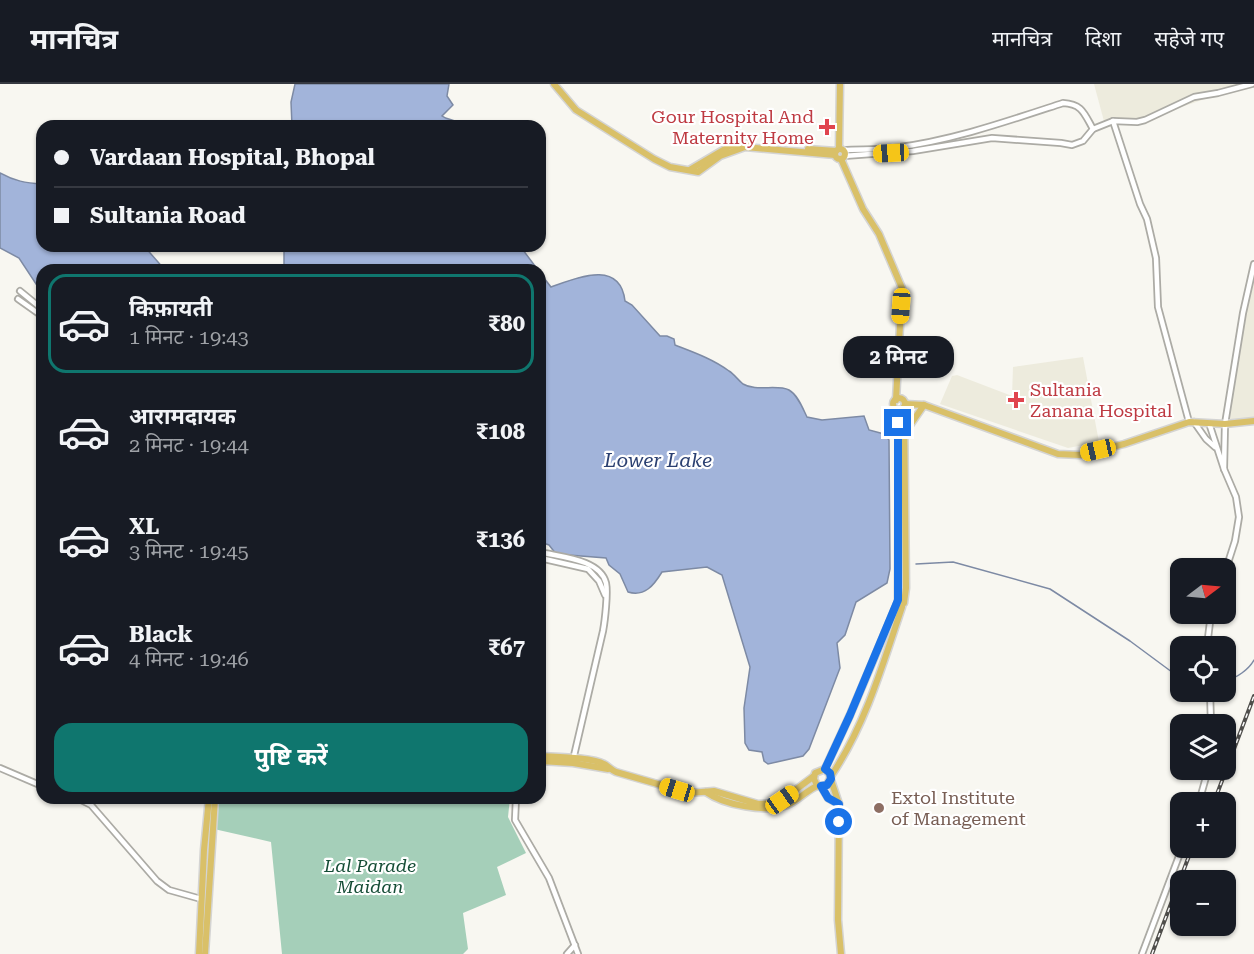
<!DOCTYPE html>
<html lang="hi">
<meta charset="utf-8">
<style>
:root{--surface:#171b24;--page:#242831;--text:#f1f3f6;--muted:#9ea1a6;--line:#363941;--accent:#0f766e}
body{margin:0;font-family:"Roboto Serif","Noto Sans Devanagari",serif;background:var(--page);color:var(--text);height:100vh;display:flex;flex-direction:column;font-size:22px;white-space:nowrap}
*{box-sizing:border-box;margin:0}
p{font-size:20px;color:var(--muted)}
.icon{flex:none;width:33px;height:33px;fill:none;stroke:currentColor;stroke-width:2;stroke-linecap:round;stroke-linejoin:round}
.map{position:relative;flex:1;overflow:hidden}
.sheet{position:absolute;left:36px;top:180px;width:510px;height:540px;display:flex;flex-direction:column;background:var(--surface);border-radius:18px;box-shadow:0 2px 4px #0004}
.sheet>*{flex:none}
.hud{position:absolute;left:36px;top:36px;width:510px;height:132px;border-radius:18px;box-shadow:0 2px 4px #0004;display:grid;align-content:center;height:132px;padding:0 18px;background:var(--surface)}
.needle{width:39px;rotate:74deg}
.fabs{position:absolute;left:1170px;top:474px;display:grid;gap:12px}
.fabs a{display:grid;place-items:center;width:66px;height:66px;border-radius:12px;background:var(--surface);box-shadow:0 2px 4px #0004;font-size:30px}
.end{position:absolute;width:27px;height:27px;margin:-14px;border:8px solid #1a73e8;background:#fff;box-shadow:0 0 0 3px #fff}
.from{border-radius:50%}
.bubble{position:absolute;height:42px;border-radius:18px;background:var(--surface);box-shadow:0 2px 4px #0004;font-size:20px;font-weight:700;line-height:42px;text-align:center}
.car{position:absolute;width:18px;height:36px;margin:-18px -9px;border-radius:8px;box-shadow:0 0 4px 2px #0007;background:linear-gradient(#f5c518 24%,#345 0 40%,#f5c518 0 76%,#345 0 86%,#f5c518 0)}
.hud b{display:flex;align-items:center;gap:21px;height:57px;font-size:22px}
.hud b+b{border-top:2px solid var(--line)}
.hud i{width:15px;height:15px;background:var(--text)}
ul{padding:10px 0 0;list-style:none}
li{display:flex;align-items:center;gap:18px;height:99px;margin:0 12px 9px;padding:0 6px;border:3px solid transparent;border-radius:18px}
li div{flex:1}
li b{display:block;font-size:22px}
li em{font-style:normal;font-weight:700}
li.on{border-color:var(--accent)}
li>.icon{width:54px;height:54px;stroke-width:1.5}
.primary-button{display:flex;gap:12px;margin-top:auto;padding:12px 18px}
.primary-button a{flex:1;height:69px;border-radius:18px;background:var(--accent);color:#fff;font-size:24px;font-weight:700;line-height:69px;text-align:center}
header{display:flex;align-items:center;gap:36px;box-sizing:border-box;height:84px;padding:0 30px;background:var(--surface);border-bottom:2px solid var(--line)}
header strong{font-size:28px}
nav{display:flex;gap:33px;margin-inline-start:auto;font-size:21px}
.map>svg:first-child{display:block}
.built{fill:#edebdd}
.green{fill:#a5cfb9}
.water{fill:#a2b4da;stroke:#7d8aa4;stroke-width:1.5}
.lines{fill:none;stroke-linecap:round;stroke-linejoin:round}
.stream{stroke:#7d8aa4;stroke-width:1.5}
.minor-casing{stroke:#acaba5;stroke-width:8}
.major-casing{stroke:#d4d4d3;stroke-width:9}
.minor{stroke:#fff;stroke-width:4.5}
.major{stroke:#d9c068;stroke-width:6}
.rail-casing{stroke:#4f4e4b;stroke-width:4}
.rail{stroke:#fff;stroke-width:1.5;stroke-dasharray:4.5;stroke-linecap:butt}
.route{stroke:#1a73e8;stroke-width:8}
.health-dot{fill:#e0444e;stroke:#fff;stroke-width:2}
.education-dot{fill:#8d6e63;stroke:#fff;stroke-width:2}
.labels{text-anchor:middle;stroke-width:4.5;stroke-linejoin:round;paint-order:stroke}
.health-label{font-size:18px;fill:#be3a42;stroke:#fff;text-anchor:end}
.education-label{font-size:18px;fill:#785e54;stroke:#fff;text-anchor:start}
.park-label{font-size:18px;font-style:italic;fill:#144c35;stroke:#fff}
.water-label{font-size:20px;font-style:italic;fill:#2b4071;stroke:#fff}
</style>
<header>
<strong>मानचित्र</strong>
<nav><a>मानचित्र</a><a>दिशा</a><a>सहेजे गए</a></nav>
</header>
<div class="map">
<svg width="1254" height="870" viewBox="0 0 1254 870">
<rect width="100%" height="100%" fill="#f8f7f1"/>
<g class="built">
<path d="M1094,0H1248L1144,36L1105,41Z"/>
<path d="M1254,192V333L1224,340Z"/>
<path d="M1083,273L1099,358L1068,364L940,320L952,292L957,291L1012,312L1013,283Z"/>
</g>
<path class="green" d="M218,714H510L508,733L526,769L497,783L506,811L463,829L468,865L463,870H282L271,758L214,745Z"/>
<g class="water">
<path d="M295,0H449L447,12L453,21L442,32C447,36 453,35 459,39V42H292L291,18Z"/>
<path d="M0,89C14,97 26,99 42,100V162H144L165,186H42V209L19,174L0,164Z"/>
<path d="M284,162H520L538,186H284Z"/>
<path d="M540,189L551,203C577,194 620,175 625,217L632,221L660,252H667L674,255L675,261C693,268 713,275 729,287C734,290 738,296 743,300C756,308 777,300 789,306C798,311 803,325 807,333L822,336L864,332L869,346L884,350L889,356L890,485L887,499L856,518L845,551L837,559L840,584L809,665L803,672L768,680L764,677L762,668L749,666L745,659L744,624L750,583L722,491L707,483L662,488C654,501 645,513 628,508L620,490L609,481L606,474L556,470L549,461L540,458Z"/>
</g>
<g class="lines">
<g class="stream">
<path d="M916,480L953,478L1050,505L1130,557L1180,594"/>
<path d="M1226,596C1236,595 1249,585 1254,576"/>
</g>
<defs>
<g id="minor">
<path d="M1113,37L1140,120L1147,135L1156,174L1158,223L1189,338"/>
<path d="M843,66C860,65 877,66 893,64C951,57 1008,37 1063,19C1082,20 1084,29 1093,45"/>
<path d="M844,72L913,67L992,54L1061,59L1072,61L1083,57L1093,45L1113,37L1137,38L1145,36L1194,13L1218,9L1252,0"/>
<path d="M20,207L42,225"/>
<path d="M18,215L42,232"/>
<path d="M1194,338L1206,355L1215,363"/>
<path d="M1209,339L1224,385L1236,413L1239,433L1235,457L1226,485"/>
<path d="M1224,385L1225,340L1243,229L1254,180"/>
<path d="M540,468C560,473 600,475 606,499C608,509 605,536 603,547L573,676"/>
<path d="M540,474L588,485L599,497L605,511"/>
<path d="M1207,562L1211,530"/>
<path d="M1210,608L1211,640"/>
<path d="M0,684L42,702"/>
<path d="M77,714L91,721L157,797L169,806L201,815"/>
<path d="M516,714L515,736L549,794L578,870"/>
<path d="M1199,718L1208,686"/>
<path d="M567,870L575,861"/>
<path d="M1142,870L1182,764"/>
</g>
<g id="major">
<path d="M554,0L576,26L654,75L670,83L698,88L720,72L745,63L835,71"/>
<path d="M808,65L836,67"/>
<path d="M839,65L840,0"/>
<circle cx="840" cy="70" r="5"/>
<path d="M841,75L863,125L879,150L902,204L896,316"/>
<path d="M691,85L730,62L747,60"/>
<circle cx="899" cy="320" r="6"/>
<path d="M905,320L924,321L1058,370L1080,371L1124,360L1189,338L1225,340L1254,337"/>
<path d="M906,347L924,321"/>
<path d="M898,516L899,326"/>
<path d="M904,519L906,504L904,323"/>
<path d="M540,672C555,673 592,673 604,680C608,682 611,686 616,688L689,709L714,707L758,720L775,719L782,716L814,692"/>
<path d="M540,677L573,679L608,685"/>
<path d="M825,685L850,631L897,520"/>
<path d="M831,692C865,642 883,580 902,523"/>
<path d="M831,696L839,720L838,836L841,870"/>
<path d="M821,702L828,714L839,720"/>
<path d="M706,708C724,721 766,729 787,721C797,717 805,708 815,703C819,701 822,703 827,701L831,692L825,685L815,689L814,695L817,701"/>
<path d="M199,870L204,766L209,714"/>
<path d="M205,870L215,714"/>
</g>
</defs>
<use href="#minor" class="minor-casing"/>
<use href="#major" class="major-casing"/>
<use href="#minor" class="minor"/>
<use href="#major" class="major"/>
<defs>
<g id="rail">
<path d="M1214,718L1254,612"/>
<path d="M1152,870L1192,764"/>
</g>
</defs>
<use href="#rail" class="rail-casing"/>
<use href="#rail" class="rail"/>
</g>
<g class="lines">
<path class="route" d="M839,738V720L828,714L821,702L827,701L831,695L830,689L825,685L850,631L898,516V339"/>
</g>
<g class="health-dot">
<path d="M824 34h6v6h6v6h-6v6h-6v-6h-6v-6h6z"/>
<path d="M1013 307h6v6h6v6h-6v6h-6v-6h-6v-6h6z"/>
</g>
<circle class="education-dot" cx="879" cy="724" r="6"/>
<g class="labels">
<g class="health-label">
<text x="814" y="39">Gour Hospital And<tspan x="814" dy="21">Maternity Home</tspan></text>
<text x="1030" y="312" text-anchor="start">Sultania<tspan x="1030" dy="21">Zanana Hospital</tspan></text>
</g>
<g class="education-label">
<text x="891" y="720">Extol Institute<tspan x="891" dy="21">of Management</tspan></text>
</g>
<g class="park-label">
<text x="370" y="788">Lal Parade<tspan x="370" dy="21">Maidan</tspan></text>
</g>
<g class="water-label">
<text x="658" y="383">Lower Lake</text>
</g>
</g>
</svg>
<div class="fabs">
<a><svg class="needle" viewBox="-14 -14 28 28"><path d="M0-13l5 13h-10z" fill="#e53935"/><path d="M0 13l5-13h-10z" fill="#9ea1a6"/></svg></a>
<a><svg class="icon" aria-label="locate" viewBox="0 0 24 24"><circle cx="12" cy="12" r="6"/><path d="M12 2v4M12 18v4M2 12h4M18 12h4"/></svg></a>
<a><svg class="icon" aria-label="layers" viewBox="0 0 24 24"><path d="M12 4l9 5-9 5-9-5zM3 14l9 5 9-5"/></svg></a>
<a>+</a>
<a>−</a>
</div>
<i class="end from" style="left:839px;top:738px"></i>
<i class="end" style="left:898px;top:339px"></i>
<div class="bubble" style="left:843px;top:252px;width:111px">2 मिनट</div>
<i class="car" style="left:891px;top:69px;rotate:267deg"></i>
<i class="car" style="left:901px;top:222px;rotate:184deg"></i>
<i class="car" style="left:1098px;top:366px;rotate:257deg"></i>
<i class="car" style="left:677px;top:706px;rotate:287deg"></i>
<i class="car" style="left:782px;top:716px;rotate:55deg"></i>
<div class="hud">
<b><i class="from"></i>Vardaan Hospital, Bhopal</b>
<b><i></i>Sultania Road</b>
</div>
<section class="sheet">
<ul>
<li class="on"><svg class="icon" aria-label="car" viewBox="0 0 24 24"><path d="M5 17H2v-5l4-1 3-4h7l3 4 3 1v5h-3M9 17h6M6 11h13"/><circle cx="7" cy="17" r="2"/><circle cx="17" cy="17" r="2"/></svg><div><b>किफ़ायती</b><p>1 मिनट · 19:43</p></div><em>₹80</em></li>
<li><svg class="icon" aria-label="car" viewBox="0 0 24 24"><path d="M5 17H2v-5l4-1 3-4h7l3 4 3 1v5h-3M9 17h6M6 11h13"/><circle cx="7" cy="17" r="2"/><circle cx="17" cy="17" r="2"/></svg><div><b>आरामदायक</b><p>2 मिनट · 19:44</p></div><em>₹108</em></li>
<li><svg class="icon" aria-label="car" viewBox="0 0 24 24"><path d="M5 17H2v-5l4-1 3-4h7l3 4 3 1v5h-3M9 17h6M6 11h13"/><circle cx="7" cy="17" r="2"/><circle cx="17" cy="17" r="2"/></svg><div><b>XL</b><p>3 मिनट · 19:45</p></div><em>₹136</em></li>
<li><svg class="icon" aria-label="car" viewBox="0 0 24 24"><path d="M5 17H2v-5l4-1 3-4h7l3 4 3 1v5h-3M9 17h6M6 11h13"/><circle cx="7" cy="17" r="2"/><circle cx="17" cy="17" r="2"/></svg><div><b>Black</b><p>4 मिनट · 19:46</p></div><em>₹67</em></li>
</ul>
<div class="primary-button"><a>पुष्टि करें</a></div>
</section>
</div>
